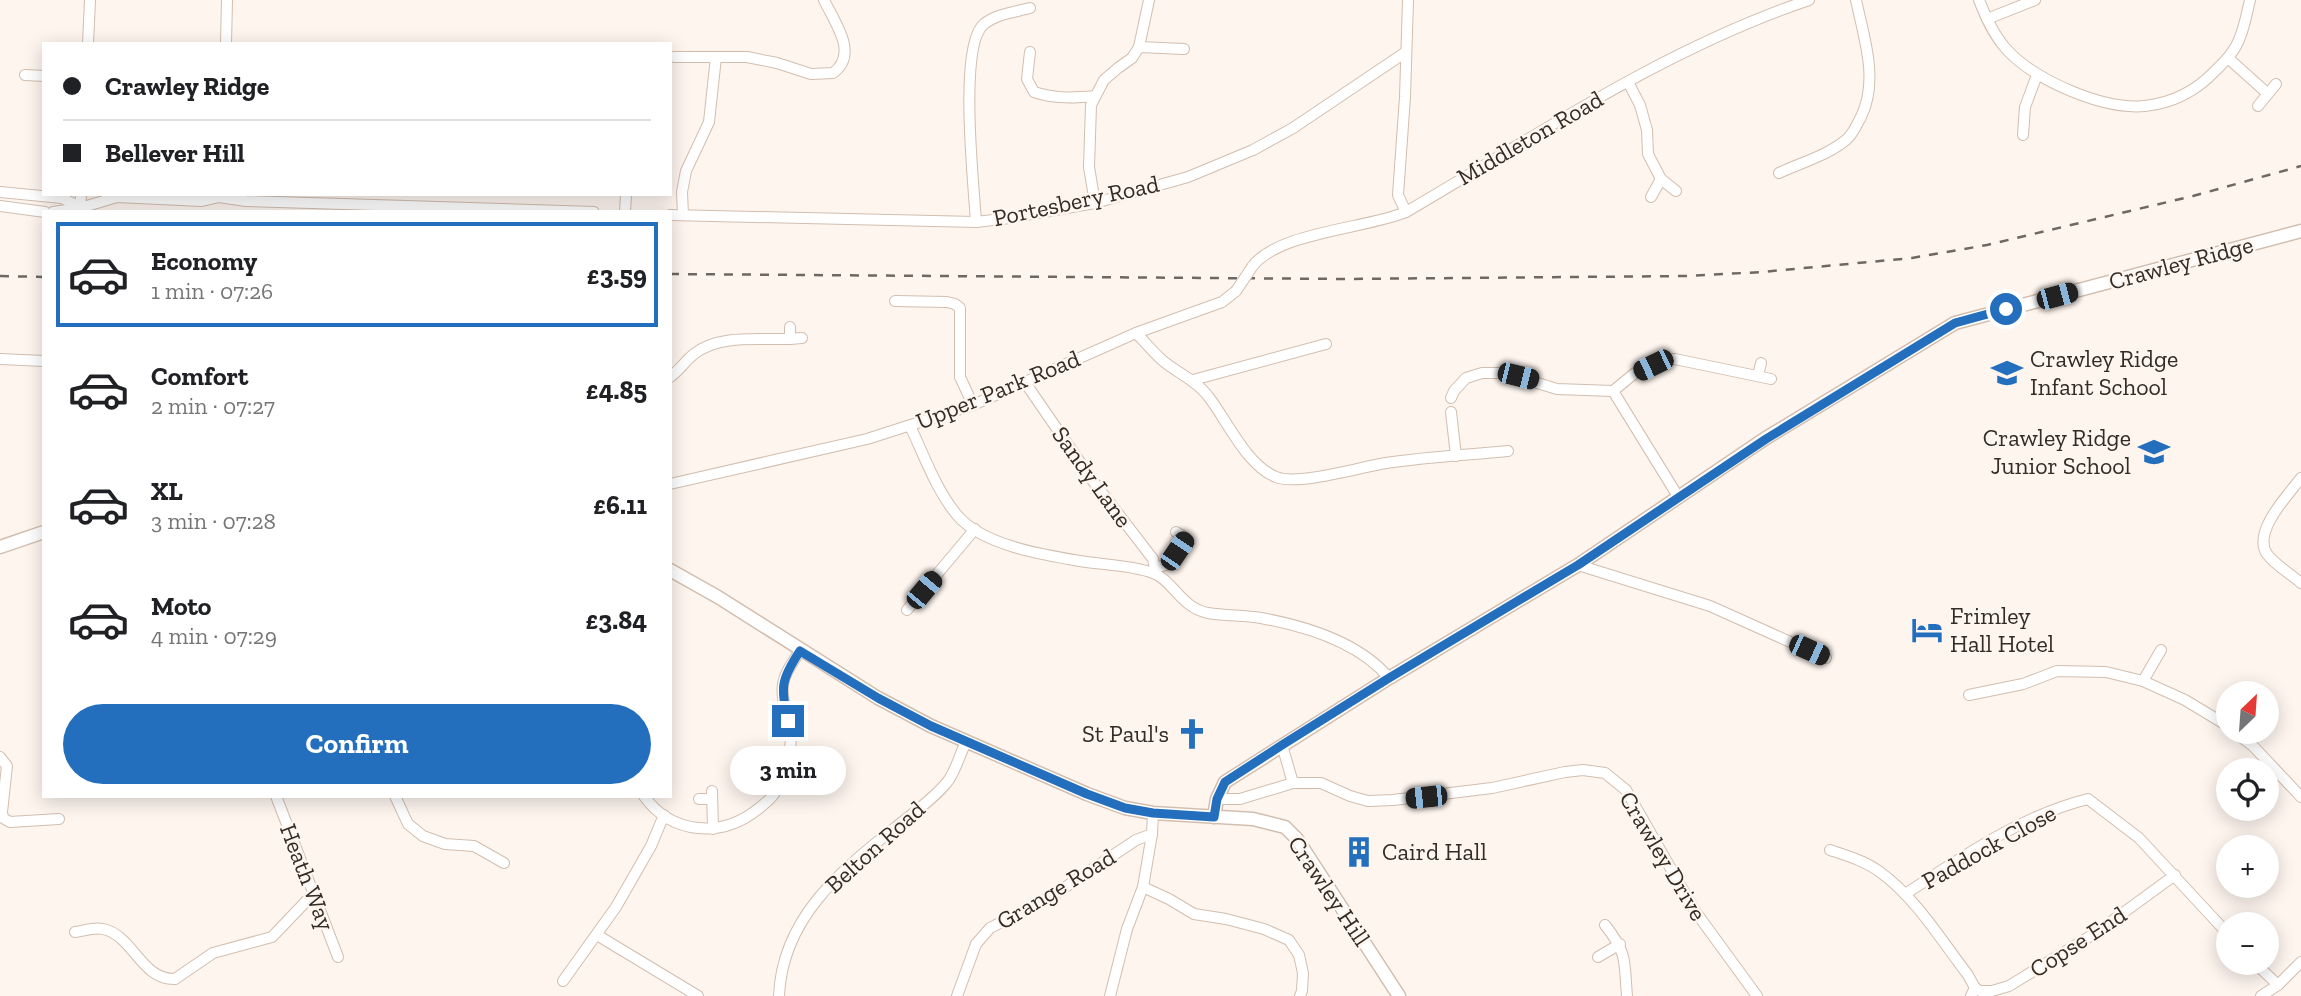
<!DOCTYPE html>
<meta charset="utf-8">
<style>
:root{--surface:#fff;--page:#f6f6f6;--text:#202124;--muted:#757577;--line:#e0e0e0;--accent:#236fbe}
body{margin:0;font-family:"Zilla Slab",serif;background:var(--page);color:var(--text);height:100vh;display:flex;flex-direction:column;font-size:26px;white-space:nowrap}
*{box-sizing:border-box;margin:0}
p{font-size:23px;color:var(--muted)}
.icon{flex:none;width:38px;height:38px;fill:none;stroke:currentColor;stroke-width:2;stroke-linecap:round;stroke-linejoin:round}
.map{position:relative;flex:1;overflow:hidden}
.panel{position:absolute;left:42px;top:210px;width:630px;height:588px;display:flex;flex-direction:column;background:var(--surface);border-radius:0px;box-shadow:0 4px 18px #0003}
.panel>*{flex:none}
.guide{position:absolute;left:42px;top:42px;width:630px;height:154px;border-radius:0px;box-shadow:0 4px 18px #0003;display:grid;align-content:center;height:154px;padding:0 21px;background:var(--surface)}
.needle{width:46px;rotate:25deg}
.buttons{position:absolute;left:2216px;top:681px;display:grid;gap:14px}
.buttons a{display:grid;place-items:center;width:63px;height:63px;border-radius:50%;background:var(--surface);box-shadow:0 4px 18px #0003;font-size:35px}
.end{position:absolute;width:32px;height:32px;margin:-16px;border:9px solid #236fbe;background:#fff;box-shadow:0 0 0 4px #fff}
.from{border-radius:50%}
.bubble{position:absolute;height:49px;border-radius:24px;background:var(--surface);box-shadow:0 4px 18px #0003;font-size:23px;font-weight:700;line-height:49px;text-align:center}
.car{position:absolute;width:21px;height:42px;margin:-21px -10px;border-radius:9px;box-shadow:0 0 5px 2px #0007;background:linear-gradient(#222 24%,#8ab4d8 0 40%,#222 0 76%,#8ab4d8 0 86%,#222 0)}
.guide b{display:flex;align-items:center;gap:24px;height:66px;font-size:26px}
.guide b+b{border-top:2px solid var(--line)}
.guide i{width:18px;height:18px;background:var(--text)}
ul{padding:12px 0 0;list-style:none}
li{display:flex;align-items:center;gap:21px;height:105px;margin:0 14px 10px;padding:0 7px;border:4px solid transparent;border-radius:0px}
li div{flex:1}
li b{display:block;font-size:26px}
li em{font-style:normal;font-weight:700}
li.active{border-color:var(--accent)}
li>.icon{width:63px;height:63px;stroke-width:1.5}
.primary-button{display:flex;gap:14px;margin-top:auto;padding:14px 21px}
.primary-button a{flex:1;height:80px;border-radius:42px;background:var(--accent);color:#fff;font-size:28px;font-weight:700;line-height:80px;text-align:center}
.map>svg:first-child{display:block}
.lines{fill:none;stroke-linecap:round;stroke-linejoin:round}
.minor-casing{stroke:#d2beaf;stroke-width:12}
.tertiary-casing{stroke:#d2beaf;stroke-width:15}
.minor{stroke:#fff;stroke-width:10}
.tertiary{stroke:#fff;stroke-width:12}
.rail{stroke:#6f6862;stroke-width:2.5;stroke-dasharray:9 9;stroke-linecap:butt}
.minor-bridge-casing{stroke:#d2beaf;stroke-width:12;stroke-linecap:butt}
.minor-bridge{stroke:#fff;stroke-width:10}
.route{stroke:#236fbe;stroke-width:9}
.labels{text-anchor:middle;stroke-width:5;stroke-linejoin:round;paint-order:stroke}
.street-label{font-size:24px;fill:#332c26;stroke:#fef5ef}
.poi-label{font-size:24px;fill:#332c26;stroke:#fef5ef;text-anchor:start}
</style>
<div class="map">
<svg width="2301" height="996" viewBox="0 0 2301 996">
<rect width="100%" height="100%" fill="#fef5ef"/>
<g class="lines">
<defs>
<g id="minor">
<path d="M1979,0C1986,18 1994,36 2008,51C2037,81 2103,110 2145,106C2172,103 2196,91 2215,71C2223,63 2231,56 2236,46C2244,32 2246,16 2250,0"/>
<path d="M1987,19L2035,0"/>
<path d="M88,44L90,0"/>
<path d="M226,44L227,0"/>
<path d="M1139,47L1184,49"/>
<path d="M1030,52L1027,79L1034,92C1055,99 1074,98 1095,96"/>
<path d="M674,57H747L777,63L811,74L833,73C859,54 835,23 824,0"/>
<path d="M2228,58L2267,93"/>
<path d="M25,75L44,76"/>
<path d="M1628,82L1640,105L1647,130L1648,154L1661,179L1676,191"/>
<path d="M2258,106L2276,84"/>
<path d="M2023,135L2025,107L2037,75"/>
<path d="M1779,173C1800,163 1829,155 1847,139C1853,134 1857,124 1861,117C1879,80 1864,38 1856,0"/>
<path d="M0,192L62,198L82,208"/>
<path d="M1651,197L1661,179"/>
<path d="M1095,203L1089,167L1091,105L1104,80L1118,68L1132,58L1139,47L1149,0"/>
<path d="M0,206L45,212"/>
<path d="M80,211L81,194"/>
<path d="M53,212L80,208L117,197L202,201L219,197L246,201L594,212"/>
<path d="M625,212L626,194"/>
<path d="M1406,212L1398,195L1405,97L1408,0"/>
<path d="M670,215L976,222L1010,218L1095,203L1188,177L1253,150L1293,128L1406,52"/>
<path d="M683,215L682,192L686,171L709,122L716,57"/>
<path d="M976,222C974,186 958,45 984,24C996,14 1015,12 1030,8"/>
<path d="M1252,267C1277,232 1365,229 1406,212C1536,136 1664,49 1809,0"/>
<path d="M895,301L947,302L955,304L960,308V377L973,405"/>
<path d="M790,327V339L802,338"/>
<path d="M1136,333C1145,342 1153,352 1162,360C1177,373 1196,380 1208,396C1227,420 1246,465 1276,477C1298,486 1360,467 1386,463C1426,457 1467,455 1508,451"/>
<path d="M0,359L44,361"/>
<path d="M1758,376L1761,363"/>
<path d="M670,377C679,371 685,361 694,354C719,334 759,340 790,339"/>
<path d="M1193,380L1326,344"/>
<path d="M1024,381L1093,481L1153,559L1156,573"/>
<path d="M1613,391L1679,498"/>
<path d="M1451,398L1454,391L1466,378L1482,373H1504L1557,389L1613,391L1635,373L1665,360L1675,359L1771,379"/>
<path d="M1451,412L1456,456"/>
<path d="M910,426C924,455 936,490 957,515C982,545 1043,555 1080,561C1104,565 1131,565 1153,573C1172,579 1181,608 1208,613C1226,616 1244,615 1261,618C1305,626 1359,642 1389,678"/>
<path d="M2301,478C2288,495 2252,532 2267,554C2275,565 2291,574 2301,583"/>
<path d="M670,484L867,439L973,405L1136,333L1222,302L1236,291"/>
<path d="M1578,565L1710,606L1826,658"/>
<path d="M1155,568L1169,564L1186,538L1176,532"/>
<path d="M907,610L975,529"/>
<path d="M2143,681L2161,650"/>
<path d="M1969,695L2023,684L2057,671L2106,672L2143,681L2185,700L2228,726"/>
<path d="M2234,732L2253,746L2301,797"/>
<path d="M1282,745L1293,783"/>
<path d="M0,757L7,766L2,812L3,818L10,822L59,819"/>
<path d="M712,791L713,829"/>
<path d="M276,796L338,957"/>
<path d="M395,796L408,824L423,836L445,844L474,846L504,863"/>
<path d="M644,796C672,835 722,838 758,809C763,805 770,800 774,794C783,779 790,756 791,738C791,720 780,702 783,684C785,672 793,662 800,651"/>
<path d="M699,799H712"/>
<path d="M1217,799H1240L1293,783H1321L1350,796L1368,801L1393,800L1492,788L1565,772L1583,770L1605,773L1626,790L1695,911L1757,996"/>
<path d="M1830,850C1848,856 1865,861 1880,872C1916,898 1941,940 1968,975L1975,988L1971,996"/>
<path d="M1143,887L1169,899L1194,914L1226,919L1264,929L1289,940L1299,955L1303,973L1302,991L1300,996"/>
<path d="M1905,894C1963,857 2020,816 2088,799L2139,838L2228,934"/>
<path d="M1605,925C1628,954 1624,961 1627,996"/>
<path d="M75,932C84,931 94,927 103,929C133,935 141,980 175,979L213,953L272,937L313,894"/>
<path d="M597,935L698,996"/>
<path d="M1598,957L1620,944"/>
<path d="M2254,962L2278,985"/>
<path d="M563,981L616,907L651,846L664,815"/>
<path d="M1975,988L1980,991H1992L2009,986L2097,932L2175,875"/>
<path d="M779,996C782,919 840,871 896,827C913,813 935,798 948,781C956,770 960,754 966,742"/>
<path d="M957,996L976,944L990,928L1052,896L1136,840L1152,834"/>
<path d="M1110,996L1127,929L1143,887L1152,834L1153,813"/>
<path d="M2261,996L2278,985L2301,962"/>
</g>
<g id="tertiary">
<path d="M0,547L44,532"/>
<path d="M670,570L718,597L878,698L931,726L1087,794L1125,808L1153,813L1253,819L1285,827L1297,839L1399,996"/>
<path d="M1214,817L1217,799L1225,782L1389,678L1578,565L1766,438L1955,323L2301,231"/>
</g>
</defs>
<use href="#minor" class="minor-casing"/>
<use href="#tertiary" class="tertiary-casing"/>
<use href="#minor" class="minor"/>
<use href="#tertiary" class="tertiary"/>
<g class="rail">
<path d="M670,274L1344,279L1687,276L1762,272L1912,258L1987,245L2193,196L2301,166"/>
<path d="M0,276L44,277"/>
</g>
<defs>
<path id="minor-bridge" d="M1236,291L1252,267"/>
</defs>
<use href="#minor-bridge" class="minor-bridge-casing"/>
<use href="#minor-bridge" class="minor-bridge"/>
</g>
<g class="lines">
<path class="route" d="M788,721C781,687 780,681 800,651L878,698L931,726L1087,794L1125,808L1153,813L1214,817L1217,799L1225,782L1282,745L1389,678L1578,565L1766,439L1955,323L2006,309"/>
</g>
<defs>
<symbol id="school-bare" viewBox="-9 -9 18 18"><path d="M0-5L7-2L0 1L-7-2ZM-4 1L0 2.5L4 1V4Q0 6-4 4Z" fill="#236fbe" stroke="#fef5ef" stroke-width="2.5" paint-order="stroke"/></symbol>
<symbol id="hotel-bare" viewBox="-9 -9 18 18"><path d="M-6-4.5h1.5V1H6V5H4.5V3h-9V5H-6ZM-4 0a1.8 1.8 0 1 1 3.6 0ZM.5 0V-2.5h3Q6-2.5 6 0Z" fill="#236fbe" stroke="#fef5ef" stroke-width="2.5" paint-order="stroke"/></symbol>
<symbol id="church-bare" viewBox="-9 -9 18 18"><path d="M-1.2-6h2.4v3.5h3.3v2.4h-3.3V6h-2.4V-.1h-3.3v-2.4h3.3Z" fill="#236fbe" stroke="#fef5ef" stroke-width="2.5" paint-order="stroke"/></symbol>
<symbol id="building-bare" viewBox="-9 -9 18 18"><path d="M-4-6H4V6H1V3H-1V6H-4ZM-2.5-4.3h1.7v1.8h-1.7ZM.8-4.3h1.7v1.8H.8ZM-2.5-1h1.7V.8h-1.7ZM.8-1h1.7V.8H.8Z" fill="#236fbe" stroke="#fef5ef" stroke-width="2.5" paint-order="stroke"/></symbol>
</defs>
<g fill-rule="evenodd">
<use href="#school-bare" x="1985" y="351" width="44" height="44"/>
<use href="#school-bare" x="2132" y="430" width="44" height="44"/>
<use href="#hotel-bare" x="1905" y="608" width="44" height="44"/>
<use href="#church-bare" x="1170" y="712" width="44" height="44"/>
<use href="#building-bare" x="1337" y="830" width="44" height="44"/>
</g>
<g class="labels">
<g class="street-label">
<text transform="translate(1530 138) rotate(-30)" y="8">Middleton Road</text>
<text transform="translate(1076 201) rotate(-12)" y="8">Portesbery Road</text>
<text transform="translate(2181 263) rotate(-15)" y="8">Crawley Ridge</text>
<text transform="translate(998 390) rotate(-22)" y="8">Upper Park Road</text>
<text transform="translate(1092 477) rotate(54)" y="8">Sandy Lane</text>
<text transform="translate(875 847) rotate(-42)" y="8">Belton Road</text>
<text transform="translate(1989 847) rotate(-29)" y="8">Paddock Close</text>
<text transform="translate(1663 856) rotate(59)" y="8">Crawley Drive</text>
<text transform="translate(307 877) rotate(69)" y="8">Heath Way</text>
<text transform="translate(1056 889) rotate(-31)" y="8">Grange Road</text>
<text transform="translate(1329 891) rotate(56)" y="8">Crawley Hill</text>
<text transform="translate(2078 942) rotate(-33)" y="8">Copse End</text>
</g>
<g class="poi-label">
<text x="2030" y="367">Crawley Ridge<tspan x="2030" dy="28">Infant School</tspan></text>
<text x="2131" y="446" text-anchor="end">Crawley Ridge<tspan x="2131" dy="28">Junior School</tspan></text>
<text x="1950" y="624">Frimley<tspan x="1950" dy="28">Hall Hotel</tspan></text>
<text x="1169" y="742" text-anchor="end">St Paul's</text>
<text x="1382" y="860">Caird Hall</text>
</g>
</g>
</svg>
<div class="buttons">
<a><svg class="needle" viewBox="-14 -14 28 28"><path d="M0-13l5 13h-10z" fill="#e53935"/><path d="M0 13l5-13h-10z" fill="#757577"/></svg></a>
<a><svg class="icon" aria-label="locate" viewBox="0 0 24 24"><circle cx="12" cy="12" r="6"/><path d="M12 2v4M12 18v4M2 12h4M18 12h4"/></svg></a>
<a>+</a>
<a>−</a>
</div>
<i class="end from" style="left:2006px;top:309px"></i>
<i class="end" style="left:788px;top:721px"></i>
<div class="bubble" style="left:730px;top:746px;width:116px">3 min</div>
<i class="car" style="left:2057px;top:296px;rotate:75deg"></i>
<i class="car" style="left:1653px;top:365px;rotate:244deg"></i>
<i class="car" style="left:1518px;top:376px;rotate:104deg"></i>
<i class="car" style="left:1177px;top:551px;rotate:34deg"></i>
<i class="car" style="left:924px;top:590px;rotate:40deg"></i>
<i class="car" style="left:1809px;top:650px;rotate:114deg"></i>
<i class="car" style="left:1426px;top:797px;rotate:264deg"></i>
<div class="guide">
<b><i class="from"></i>Crawley Ridge</b>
<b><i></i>Bellever Hill</b>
</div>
<section class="panel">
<ul>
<li class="active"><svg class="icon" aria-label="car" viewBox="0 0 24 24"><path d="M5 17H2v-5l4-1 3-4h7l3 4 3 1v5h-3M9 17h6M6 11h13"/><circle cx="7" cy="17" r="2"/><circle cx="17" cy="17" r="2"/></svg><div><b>Economy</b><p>1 min · 07:26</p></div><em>£3.59</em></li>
<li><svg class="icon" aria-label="car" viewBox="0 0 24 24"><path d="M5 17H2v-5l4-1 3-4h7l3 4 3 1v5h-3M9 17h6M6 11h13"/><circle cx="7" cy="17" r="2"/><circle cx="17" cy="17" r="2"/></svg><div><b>Comfort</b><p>2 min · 07:27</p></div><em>£4.85</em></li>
<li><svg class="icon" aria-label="car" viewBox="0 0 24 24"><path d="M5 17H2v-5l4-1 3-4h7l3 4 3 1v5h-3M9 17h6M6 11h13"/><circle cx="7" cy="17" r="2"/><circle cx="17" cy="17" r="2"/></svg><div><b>XL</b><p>3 min · 07:28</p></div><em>£6.11</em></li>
<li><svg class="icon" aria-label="car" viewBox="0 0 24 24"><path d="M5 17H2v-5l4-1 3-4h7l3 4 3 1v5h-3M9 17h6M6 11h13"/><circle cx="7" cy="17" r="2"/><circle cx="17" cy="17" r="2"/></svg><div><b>Moto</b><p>4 min · 07:29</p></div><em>£3.84</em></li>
</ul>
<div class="primary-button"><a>Confirm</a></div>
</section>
</div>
